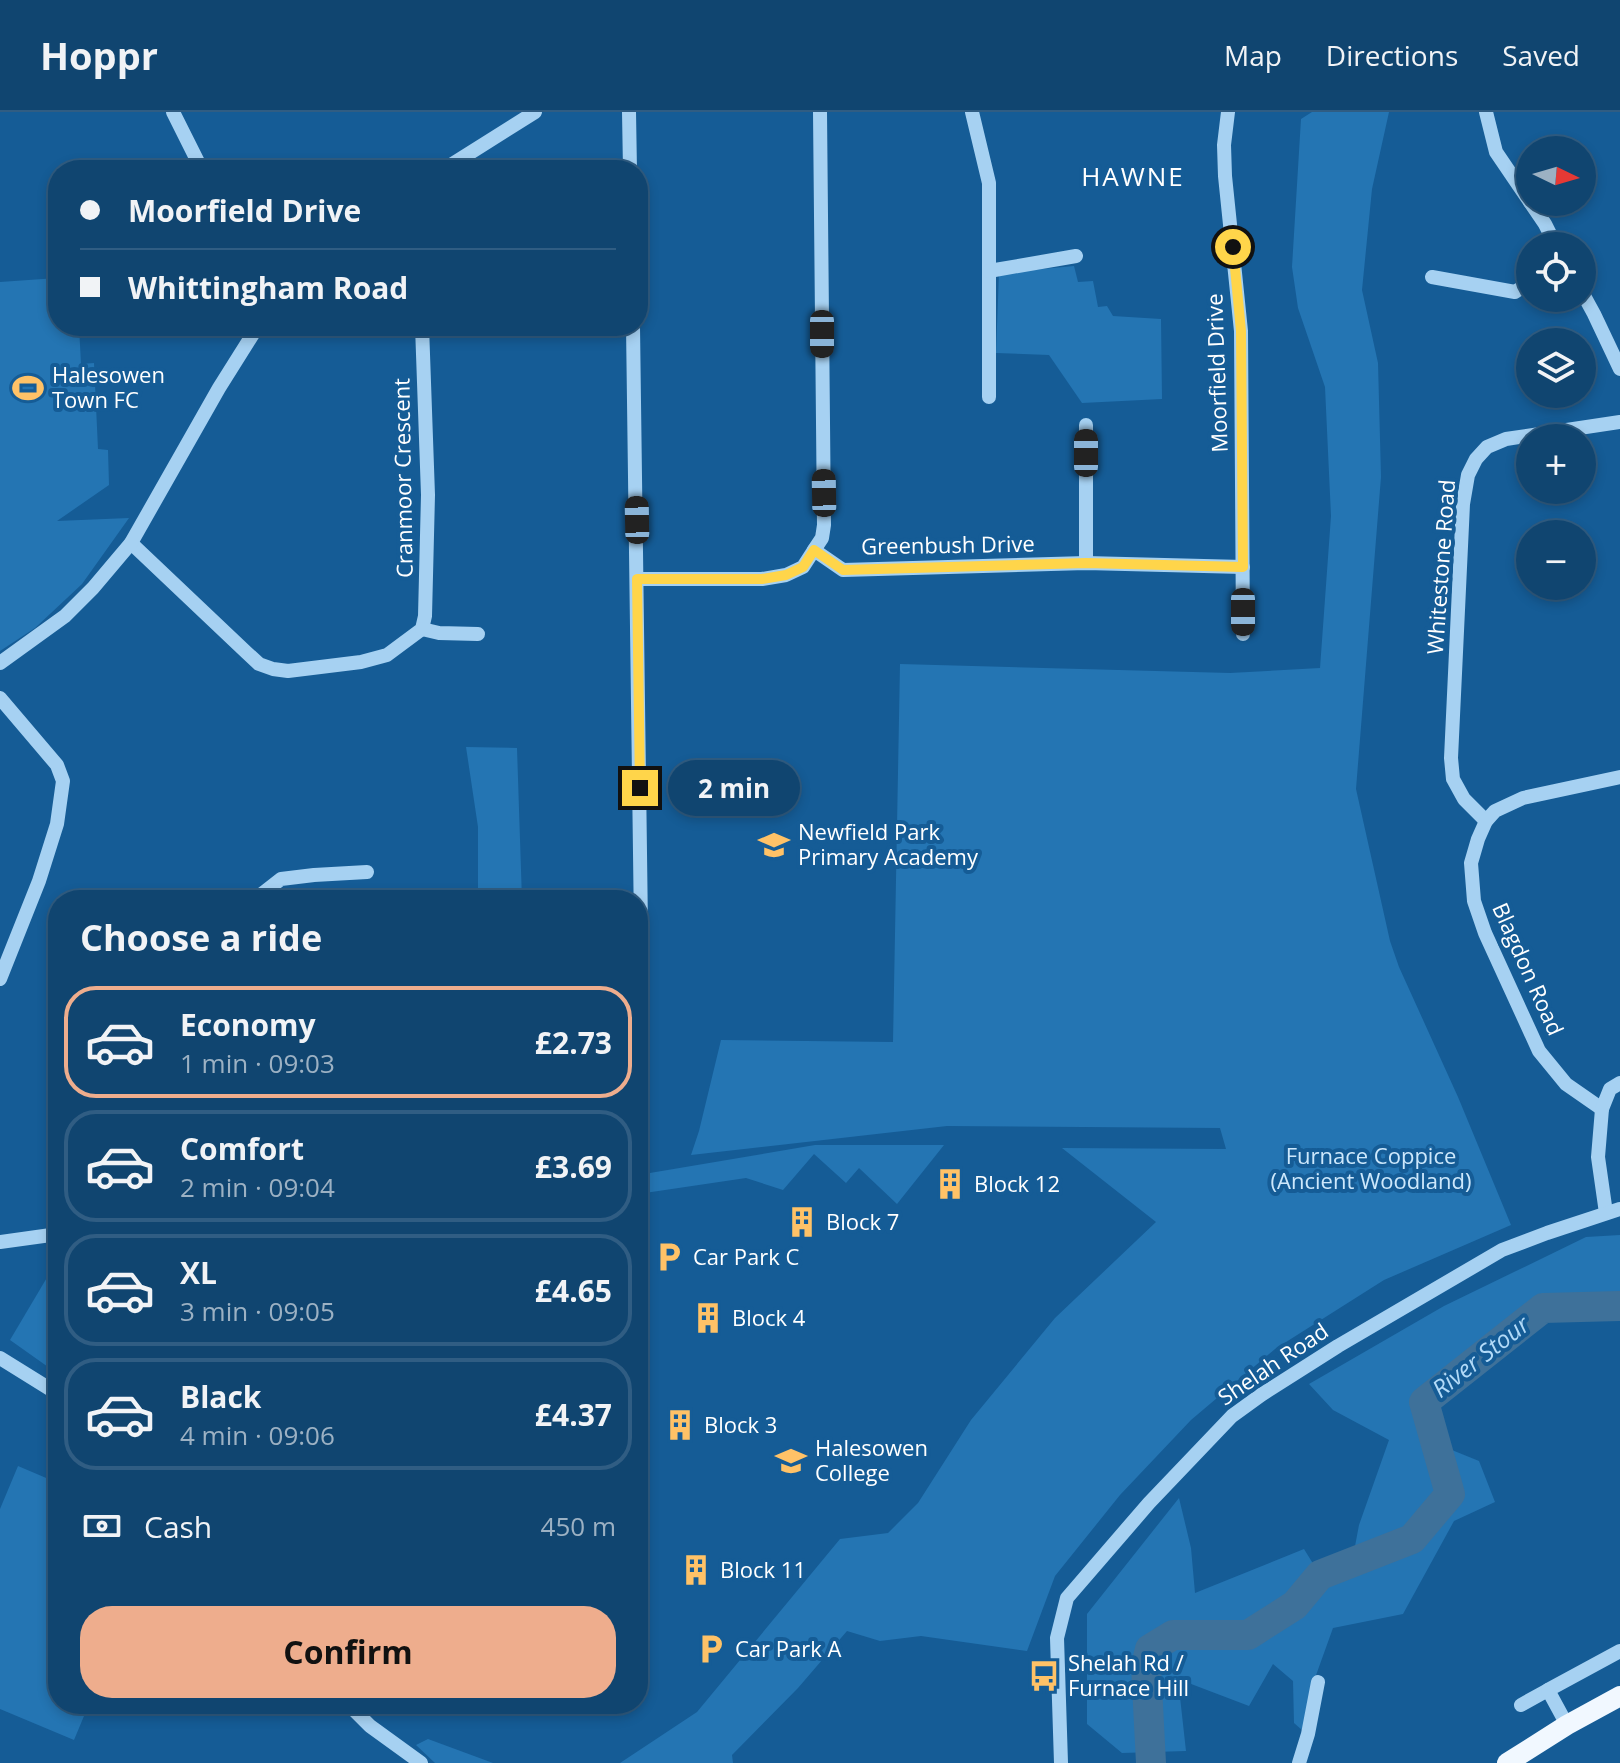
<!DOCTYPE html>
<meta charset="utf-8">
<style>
:root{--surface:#104570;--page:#194c75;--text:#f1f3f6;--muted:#9cb1c3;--line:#305d83;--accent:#eead8d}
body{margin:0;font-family:"Open Sans",sans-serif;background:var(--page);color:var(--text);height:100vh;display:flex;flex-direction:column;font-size:30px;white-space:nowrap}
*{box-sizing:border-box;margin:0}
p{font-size:26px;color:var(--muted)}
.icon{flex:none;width:44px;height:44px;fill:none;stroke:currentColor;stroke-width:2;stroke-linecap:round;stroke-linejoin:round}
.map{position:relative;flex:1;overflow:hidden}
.drawer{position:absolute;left:48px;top:778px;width:600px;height:824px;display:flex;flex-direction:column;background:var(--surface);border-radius:32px;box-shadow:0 4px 12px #0003,0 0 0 2px var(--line)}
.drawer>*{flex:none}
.top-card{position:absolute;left:48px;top:48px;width:600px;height:176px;border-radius:32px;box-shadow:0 4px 12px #0003,0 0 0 2px var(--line);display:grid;align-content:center;height:176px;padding:0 32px;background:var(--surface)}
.needle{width:52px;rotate:95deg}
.controls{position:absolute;left:1516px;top:24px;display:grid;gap:16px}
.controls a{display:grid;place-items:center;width:80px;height:80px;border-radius:50%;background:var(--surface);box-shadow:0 4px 12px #0003,0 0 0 2px var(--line);font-size:40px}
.end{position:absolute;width:36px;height:36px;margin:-18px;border:10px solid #ffd54a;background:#111;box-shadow:0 0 0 4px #111}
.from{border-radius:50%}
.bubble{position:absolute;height:56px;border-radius:28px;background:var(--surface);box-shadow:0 4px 12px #0003,0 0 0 2px var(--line);font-size:26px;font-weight:700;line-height:56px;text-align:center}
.car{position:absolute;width:24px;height:48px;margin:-24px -12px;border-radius:10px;box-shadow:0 0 6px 2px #0007;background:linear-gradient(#222 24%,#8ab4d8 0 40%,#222 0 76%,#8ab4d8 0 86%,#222 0)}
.top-card b{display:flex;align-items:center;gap:28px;height:76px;font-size:30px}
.top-card b+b{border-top:2px solid var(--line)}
.top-card i{width:20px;height:20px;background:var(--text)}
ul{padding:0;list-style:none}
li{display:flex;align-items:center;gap:24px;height:112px;margin:0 16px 12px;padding:0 16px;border:4px solid var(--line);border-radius:32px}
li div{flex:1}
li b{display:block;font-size:30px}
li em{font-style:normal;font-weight:700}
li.on{border-color:var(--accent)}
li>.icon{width:72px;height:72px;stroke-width:1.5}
h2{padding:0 32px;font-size:36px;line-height:96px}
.pay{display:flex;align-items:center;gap:20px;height:88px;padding:0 32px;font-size:30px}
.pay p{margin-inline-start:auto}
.action{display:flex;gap:16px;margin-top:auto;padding:16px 32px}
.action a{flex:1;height:92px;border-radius:32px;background:var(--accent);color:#111;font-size:32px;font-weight:700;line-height:92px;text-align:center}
header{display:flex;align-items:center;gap:48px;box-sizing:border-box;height:112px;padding:0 40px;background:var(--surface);border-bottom:2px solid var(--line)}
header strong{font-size:38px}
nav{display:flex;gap:44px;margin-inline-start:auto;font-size:28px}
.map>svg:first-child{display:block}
.green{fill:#2475b3}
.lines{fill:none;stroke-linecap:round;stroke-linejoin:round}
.river{stroke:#3e719a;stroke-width:30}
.minor{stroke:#a6d1f2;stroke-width:14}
.major{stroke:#f1f8ff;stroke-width:20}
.route{stroke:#ffd54a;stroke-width:10}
.labels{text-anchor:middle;stroke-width:8;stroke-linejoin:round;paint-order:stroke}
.street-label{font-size:22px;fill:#fff;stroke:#155c96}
.poi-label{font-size:22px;fill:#fff;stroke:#155c96;text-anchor:start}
.park-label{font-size:22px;fill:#cde8fc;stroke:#155c96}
.water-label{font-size:24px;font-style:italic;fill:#b2daf8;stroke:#155c96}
.quarter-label{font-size:26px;letter-spacing:2px;fill:#fff;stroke:#155c96}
</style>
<header>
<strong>Hoppr</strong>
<nav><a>Map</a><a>Directions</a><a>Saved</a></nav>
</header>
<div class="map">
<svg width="1620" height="1651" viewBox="0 0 1620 1651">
<rect width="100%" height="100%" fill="#155c96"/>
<g class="green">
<path d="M1312,0H1389L1372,77L1362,178L1378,251L1381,365L1356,677L1390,829L1399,855L1458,985L1511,1113L1384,1168L1275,1237L1191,1308L1120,1383L1055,1464L1027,1539L921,1524L880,1529L847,1519L798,1576L732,1643L733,1651H620L697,1600L840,1427L888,1421L918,1391L971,1308L1055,1206L1156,1110L1062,1036L1226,1037L1220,1016L947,1014L691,1043L699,1019L721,928L893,930L900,552L1230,561L1320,556L1331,404L1325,275L1298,196L1292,155L1301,7Z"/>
<path d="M1074,154L1078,170L1093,169L1098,195L1107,194L1113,204L1161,207L1162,287L1082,291L1049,243L996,241L999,161Z"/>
<path d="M57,166L58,214H79L81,252L94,251L98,337L108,338L109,373L57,409L129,406L82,472L35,516L0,539V170Z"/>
<path d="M466,635L517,636L522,788H478V715Z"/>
<path d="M815,1033H944L897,1092L859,1056L846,1071L814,1042L783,1078L746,1066L638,1082V1063Z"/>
<path d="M1620,1123V1194L1543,1196L1424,1290L1442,1334L1479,1349L1495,1390L1454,1409L1403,1502L1333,1516L1315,1566L1302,1618L1294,1611L1293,1569L1273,1552L1249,1594L1178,1567L1186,1639L1122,1641L1087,1612V1502L1179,1386L1191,1436L1195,1481L1304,1437L1320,1463L1352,1450L1359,1413L1389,1328L1333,1298L1309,1272L1444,1194L1586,1125Z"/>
<path d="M58,1147V1262L10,1228Z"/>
<path d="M18,1354L58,1371V1592H89L74,1628L0,1597V1397Z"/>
<path d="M428,1627L493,1651H435L416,1633Z"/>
</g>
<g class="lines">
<path class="river" d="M1151,1651L1146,1554L1150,1537L1173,1523H1248L1295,1493L1320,1463L1412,1427L1450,1382L1424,1290L1543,1196L1620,1194"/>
<g class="minor">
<path d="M173,0L202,58"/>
<path d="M629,0L630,58"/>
<path d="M972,0L989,71V285"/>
<path d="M1228,0L1224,33L1225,64L1241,219L1243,522"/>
<path d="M1486,0L1496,40L1530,90"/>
<path d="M443,58L535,0"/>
<path d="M1530,90L1545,112L1556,134"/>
<path d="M989,159L1076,144"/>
<path d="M1432,165L1515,180L1530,170"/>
<path d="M1582,180L1594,202L1620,257"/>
<path d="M633,214L641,816L638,894"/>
<path d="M131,431L246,540L259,552L273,557L288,559L361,550L387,543L422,517L425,504L428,383L422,214"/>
<path d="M814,438L822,426L824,413L820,0"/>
<path d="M1086,451V313"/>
<path d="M637,467H762L786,463L803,455L814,438L843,458L1086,451L1243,455"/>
<path d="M422,517L439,521L478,522"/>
<path d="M0,551L65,504L93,476L131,431L219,276L258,214"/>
<path d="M0,586L57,653L63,669L57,712L39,769L0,867"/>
<path d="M1486,709L1464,687L1453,667L1451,646L1463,392L1468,363L1476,347L1487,335L1506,327L1620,310"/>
<path d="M254,788L281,767L314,763L367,760"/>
<path d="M1602,997L1566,972L1539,939L1485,821L1474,789L1471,751L1478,727L1486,709L1495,699L1523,686L1620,665"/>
<path d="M1606,1101L1598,1045L1602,997L1610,977L1620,971"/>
<path d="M0,1130L58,1122"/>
<path d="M0,1246L58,1282"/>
<path d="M348,1592L370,1614L421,1651"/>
<path d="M1521,1593L1548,1578"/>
<path d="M1567,1613L1548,1578L1620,1539"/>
<path d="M1061,1651L1057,1526L1067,1486L1149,1391L1232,1304L1261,1283L1338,1234L1502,1138L1547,1121L1620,1097"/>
<path d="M1299,1651L1308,1622L1318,1570"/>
</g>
<path class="major" d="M1507,1651L1567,1613L1620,1584"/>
</g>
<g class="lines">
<path class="route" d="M640,676L637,467H762L786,463L803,455L814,438L843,458L1086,451L1243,455L1241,219L1233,135"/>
</g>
<defs>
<symbol id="stadium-bare" viewBox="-9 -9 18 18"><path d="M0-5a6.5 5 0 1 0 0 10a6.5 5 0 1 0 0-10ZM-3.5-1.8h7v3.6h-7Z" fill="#ffc267" stroke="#155c96" stroke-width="2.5" paint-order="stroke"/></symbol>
<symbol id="school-bare" viewBox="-9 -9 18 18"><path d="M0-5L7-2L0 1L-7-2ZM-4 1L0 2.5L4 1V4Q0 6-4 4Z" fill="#ffc267" stroke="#155c96" stroke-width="2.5" paint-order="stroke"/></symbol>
<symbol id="building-bare" viewBox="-9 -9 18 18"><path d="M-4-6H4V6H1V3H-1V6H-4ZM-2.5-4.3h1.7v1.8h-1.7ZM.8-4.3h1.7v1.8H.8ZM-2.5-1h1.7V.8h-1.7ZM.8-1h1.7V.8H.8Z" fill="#ffc267" stroke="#155c96" stroke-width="2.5" paint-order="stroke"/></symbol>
<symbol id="parking-bare" viewBox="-9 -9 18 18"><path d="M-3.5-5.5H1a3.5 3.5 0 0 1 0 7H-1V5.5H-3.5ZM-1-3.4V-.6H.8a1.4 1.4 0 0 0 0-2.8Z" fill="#ffc267" stroke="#155c96" stroke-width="2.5" paint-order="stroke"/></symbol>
<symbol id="university-bare" viewBox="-9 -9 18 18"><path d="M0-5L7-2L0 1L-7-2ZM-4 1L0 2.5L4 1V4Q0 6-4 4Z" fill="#ffc267" stroke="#155c96" stroke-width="2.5" paint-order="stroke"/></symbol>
<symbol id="bus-bare" viewBox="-9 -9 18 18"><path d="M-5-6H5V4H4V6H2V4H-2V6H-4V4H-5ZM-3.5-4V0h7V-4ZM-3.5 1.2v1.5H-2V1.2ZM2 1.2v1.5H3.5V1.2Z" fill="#ffc267" stroke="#155c96" stroke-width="2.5" paint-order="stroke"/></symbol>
</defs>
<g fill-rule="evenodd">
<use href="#stadium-bare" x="6" y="254" width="44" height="44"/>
<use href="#school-bare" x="752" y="711" width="44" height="44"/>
<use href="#building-bare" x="928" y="1050" width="44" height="44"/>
<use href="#building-bare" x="780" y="1088" width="44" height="44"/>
<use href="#parking-bare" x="647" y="1123" width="44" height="44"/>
<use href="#building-bare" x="686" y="1184" width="44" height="44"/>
<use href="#building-bare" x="658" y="1291" width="44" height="44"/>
<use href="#university-bare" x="769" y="1327" width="44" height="44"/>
<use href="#building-bare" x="674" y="1436" width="44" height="44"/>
<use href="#parking-bare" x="689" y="1515" width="44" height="44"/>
<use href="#bus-bare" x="1022" y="1542" width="44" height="44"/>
</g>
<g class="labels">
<g class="street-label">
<text transform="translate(1217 261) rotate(-92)" y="8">Moorfield Drive</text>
<text transform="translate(403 366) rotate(-91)" y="8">Cranmoor Crescent</text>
<text transform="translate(948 433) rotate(-1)" y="8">Greenbush Drive</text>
<text transform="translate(1441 455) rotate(-86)" y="8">Whitestone Road</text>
<text transform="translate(1528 857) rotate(66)" y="8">Blagdon Road</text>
<text transform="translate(1273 1252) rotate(-34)" y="8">Shelah Road</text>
</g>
<g class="poi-label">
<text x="52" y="271">Halesowen<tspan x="52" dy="25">Town FC</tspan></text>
<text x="798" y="728">Newfield Park<tspan x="798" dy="25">Primary Academy</tspan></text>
<text x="974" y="1080">Block 12</text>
<text x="826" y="1118">Block 7</text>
<text x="693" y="1153">Car Park C</text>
<text x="732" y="1214">Block 4</text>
<text x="704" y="1321">Block 3</text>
<text x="815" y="1344">Halesowen<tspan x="815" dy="25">College</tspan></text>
<text x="720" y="1466">Block 11</text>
<text x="735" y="1545">Car Park A</text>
<text x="1068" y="1559">Shelah Rd /<tspan x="1068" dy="25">Furnace Hill</tspan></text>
</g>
<g class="park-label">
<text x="1371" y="1052">Furnace Coppice<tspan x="1371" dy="25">(Ancient Woodland)</tspan></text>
</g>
<g class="water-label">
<text transform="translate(1481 1245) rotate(-38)" y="8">River Stour</text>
</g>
<g class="quarter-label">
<text x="1133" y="74">HAWNE</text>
</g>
</g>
</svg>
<div class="controls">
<a><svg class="needle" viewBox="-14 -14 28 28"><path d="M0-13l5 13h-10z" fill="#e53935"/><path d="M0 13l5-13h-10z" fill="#9cb1c3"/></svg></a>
<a><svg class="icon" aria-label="locate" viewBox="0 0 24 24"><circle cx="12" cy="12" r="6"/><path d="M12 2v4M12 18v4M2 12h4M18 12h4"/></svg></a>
<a><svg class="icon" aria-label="layers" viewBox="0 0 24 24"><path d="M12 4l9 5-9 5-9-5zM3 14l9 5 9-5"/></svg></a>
<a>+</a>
<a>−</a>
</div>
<i class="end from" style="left:1233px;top:135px"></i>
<i class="end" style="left:640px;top:676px"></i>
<div class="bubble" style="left:668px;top:648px;width:132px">2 min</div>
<i class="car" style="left:822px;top:222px;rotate:180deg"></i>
<i class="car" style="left:1086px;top:341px;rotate:0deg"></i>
<i class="car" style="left:824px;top:381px;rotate:359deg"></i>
<i class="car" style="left:637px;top:408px;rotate:359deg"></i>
<i class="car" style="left:1243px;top:500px;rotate:180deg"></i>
<div class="top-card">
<b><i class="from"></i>Moorfield Drive</b>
<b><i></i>Whittingham Road</b>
</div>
<section class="drawer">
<h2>Choose a ride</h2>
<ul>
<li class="on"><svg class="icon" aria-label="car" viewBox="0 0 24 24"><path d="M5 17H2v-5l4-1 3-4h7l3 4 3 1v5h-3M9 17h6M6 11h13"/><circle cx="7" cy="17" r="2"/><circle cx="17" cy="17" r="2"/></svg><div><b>Economy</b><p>1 min · 09:03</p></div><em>£2.73</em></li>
<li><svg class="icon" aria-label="car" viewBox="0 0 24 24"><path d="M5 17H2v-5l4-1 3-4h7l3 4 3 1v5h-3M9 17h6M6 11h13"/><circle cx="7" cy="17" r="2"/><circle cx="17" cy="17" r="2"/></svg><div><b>Comfort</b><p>2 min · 09:04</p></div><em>£3.69</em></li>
<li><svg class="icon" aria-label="car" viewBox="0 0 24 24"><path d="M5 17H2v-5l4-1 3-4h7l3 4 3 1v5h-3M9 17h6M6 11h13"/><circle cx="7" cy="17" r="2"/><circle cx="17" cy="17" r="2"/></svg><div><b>XL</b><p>3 min · 09:05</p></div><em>£4.65</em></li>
<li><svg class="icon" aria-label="car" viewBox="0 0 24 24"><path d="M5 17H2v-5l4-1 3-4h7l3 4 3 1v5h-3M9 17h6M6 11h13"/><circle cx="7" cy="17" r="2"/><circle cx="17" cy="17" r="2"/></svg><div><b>Black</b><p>4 min · 09:06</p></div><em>£4.37</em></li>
</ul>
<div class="pay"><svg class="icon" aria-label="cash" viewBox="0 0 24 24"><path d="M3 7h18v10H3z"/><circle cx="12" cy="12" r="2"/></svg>Cash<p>450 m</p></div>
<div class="action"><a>Confirm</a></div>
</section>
</div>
